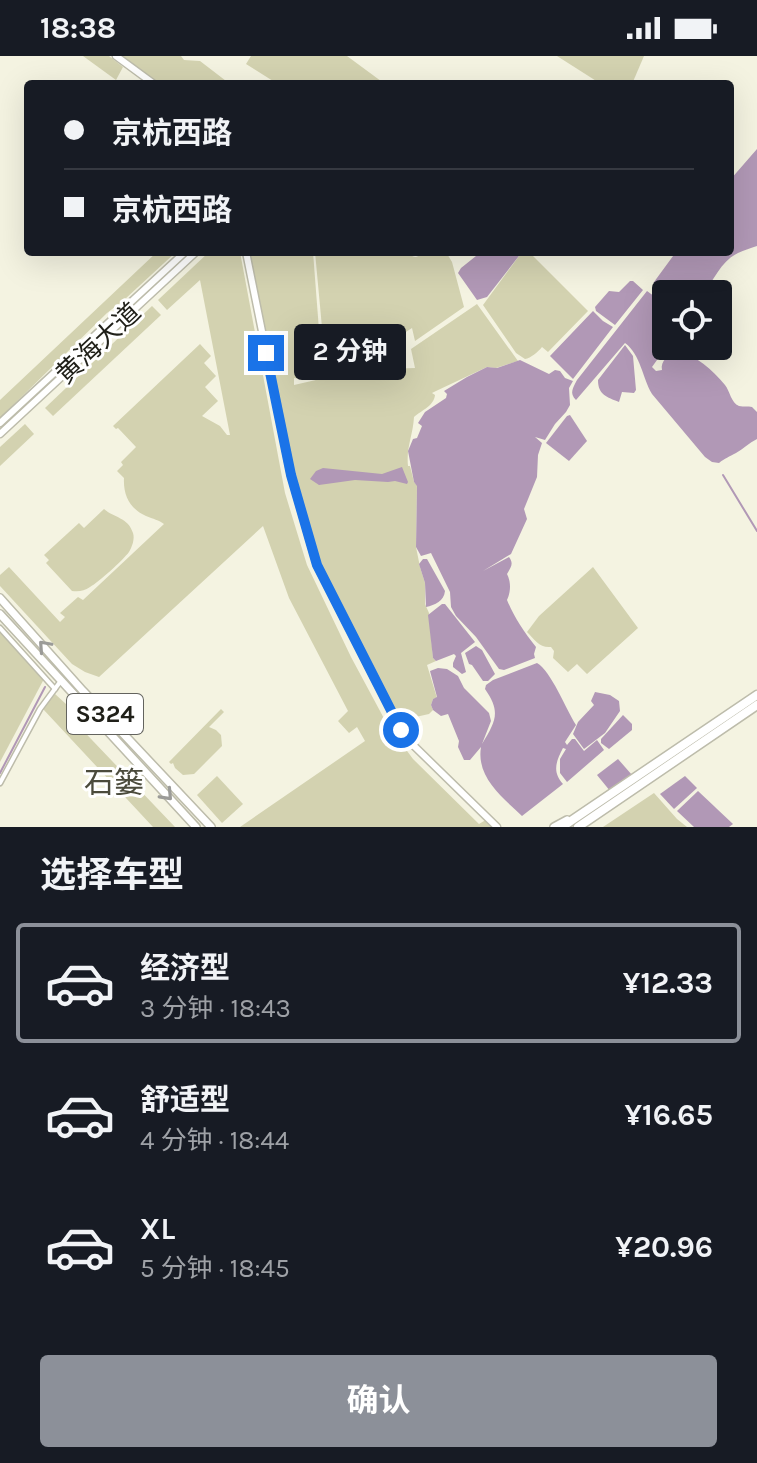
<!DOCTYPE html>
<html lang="zh">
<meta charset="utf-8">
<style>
:root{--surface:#171b24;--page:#20242c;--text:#f1f3f6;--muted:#9ea1a6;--line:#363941;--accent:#8c9099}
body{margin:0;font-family:Karla,"Noto Sans SC",sans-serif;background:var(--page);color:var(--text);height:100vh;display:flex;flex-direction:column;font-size:30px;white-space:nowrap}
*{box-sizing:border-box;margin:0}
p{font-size:26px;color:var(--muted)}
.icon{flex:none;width:44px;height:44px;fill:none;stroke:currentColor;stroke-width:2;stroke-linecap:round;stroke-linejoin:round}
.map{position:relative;height:771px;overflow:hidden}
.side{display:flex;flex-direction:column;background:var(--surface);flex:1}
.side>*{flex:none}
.hud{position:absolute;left:24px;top:24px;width:710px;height:176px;border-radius:8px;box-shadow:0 8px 32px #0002;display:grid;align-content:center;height:176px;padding:0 40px;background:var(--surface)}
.controls{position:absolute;left:652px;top:224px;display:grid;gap:16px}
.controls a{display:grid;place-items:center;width:80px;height:80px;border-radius:8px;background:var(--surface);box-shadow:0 8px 32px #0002;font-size:40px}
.end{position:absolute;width:36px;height:36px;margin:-18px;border:10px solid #1a73e8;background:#fff;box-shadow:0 0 0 4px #fff}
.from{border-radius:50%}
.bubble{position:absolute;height:56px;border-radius:8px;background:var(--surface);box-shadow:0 8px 32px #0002;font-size:26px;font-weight:700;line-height:56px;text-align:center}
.hud b{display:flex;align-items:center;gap:28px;height:76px;font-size:30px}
.hud b+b{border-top:2px solid var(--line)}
.hud i{width:20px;height:20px;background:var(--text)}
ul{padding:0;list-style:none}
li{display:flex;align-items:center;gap:24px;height:120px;margin:0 16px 12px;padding:0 24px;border:4px solid transparent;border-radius:8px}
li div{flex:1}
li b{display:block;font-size:30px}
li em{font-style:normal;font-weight:700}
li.on{border-color:var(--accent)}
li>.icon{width:72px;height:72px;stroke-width:1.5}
h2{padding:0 40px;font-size:36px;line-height:96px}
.button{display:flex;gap:16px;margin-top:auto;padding:16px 40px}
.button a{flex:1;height:92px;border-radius:8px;background:var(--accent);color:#fff;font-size:32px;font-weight:700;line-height:92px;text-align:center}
.status{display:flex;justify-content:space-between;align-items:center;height:56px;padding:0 40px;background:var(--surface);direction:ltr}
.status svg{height:22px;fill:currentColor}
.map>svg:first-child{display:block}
.green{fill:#d3d2b0}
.water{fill:#b198b6}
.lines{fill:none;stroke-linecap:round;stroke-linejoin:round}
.stream{stroke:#b198b6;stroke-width:2}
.minor-casing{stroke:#bdbcab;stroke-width:7}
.secondary-casing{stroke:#bdbcab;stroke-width:9}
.primary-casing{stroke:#bdbcab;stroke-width:10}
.trunk-casing{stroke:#bdbcab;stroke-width:11}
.minor{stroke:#fff;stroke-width:4}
.secondary{stroke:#fff;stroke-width:6}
.primary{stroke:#fff;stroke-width:7}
.trunk{stroke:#fff;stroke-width:8}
.oneway{stroke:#9b9b98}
.route{stroke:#1a73e8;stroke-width:10}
.labels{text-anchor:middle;stroke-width:6;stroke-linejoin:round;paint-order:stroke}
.shield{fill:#fff;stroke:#63635e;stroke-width:2}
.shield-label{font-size:24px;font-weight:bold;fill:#202019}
.street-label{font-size:26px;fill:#202019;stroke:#fff}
.quarter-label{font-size:30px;fill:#4b4b3c;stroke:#fff}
</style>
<div class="status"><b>18:38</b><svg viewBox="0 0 49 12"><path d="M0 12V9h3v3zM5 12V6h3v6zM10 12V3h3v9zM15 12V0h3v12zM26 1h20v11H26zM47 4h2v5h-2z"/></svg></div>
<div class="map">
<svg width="757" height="771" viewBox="0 0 757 771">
<rect width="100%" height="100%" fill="#f4f3e1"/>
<g class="green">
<path d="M83,0H109L123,11L116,24Z"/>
<path d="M119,0H181L184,4L200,5L230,28H157Z"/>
<path d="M251,0H347L385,28H275L273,25L246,8Z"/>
<path d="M557,0H644L632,28H601Z"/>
<path d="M157,196H176L124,244L107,257L0,362V344Z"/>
<path d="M209,196H240L285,437L307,509L351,601L387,668L413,703L479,768L484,765H487L493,771H240L365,685L357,671L349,677L338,665L348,655L289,542L263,470L99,621L85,616L72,608L0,530V519L9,511L60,566L65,561L60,557L78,541L83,544L164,468C159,464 153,463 146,460C130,453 123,439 124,422L117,415L123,409L121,406L136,391L118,372L116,373L113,370L200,288L211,300L204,307L216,320L205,331L218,345L202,360L220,370L227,379H230L200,224L167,254L158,244Z"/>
<path d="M249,196H313L320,287L326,317L301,323L294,322V329L329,321L324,293L315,196H406C419,206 416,198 427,196C433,195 440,196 446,196L452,206L464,251L415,285L412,272L380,293L382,310L385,313L415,312L411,293L477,248L518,305L496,312L487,311L436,335L432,337L435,339C434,350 422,354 414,361C413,379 406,392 408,410H410L414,426L417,429L416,491L420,511L425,527V548L429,557L433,602L436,605L427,609L437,642L433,643L431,649L433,654L429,658L411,662L402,671L320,511L291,411Z"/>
<path d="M522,196H529L588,255L548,296L542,291C538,296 531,302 525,303L516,297L483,249Z"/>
<path d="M152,250L161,259L53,360L45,352Z"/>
<path d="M25,368L34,378L0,410V391Z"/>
<path d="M104,453C114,462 128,461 133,477C135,483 132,491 129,496C123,504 99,526 90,531C84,535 79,536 72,535L46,507L49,504L44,499L79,467L84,472Z"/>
<path d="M593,511L638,572L587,618L577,608L568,616L553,602L554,595L551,591C539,592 535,584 527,576L539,560Z"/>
<path d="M0,575L45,621L0,706Z"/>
<path d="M55,638L66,648L72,663L175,771H153L43,653Z"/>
<path d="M221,653L224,656L209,671L216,674L221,679L222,690L194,718L183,719L175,712L173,707L171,708L169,706Z"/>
<path d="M217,720L243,748L222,767L197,739Z"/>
<path d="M654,737L677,763L687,771H603Z"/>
</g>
<g class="water">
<path d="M757,93V190C751,192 744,194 738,197C721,205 714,224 703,238H666V242L654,232V226L676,196H730V124Z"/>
<path d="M476,196H522L487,241L477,244L458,217L461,212L476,200Z"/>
<path d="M630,225H633L643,234L615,269L596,255L595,251L609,235L619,236Z"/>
<path d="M647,235L666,249L667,290L652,311L656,315L662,314C660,305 669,298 677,294C696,300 712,313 725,329C730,335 731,347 739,350C744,351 748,350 752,351L757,356V383C749,387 743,393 736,397C729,401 725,402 719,407L712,406L705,401L652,338C642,321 641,299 625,287L576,344C569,337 573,332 577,324Z"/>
<path d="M593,255L603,265L613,271L573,323L550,300Z"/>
<path d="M625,289L633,300L636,334L634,337L622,336L619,346C607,341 598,339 598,324Z"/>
<path d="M520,304L549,318L555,314L560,315L565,322L573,325L569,332L570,349L566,356L555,368L545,384L535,381L542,387L538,399L537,421L524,453L527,463L511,498L483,515L509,501C514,508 511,511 507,518C511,526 511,535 507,544C514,561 524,576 536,591L534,598L535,602L504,614L499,613L476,581L456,560L451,551L450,536L431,497L421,500L416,491L417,430L414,426L408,395L413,383L417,382L422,370L418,367L425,356L446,342L447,338L444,335L467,321L487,311L497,312Z"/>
<path d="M570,359L587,385L569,405L546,387L567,360Z"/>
<path d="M402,411L408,426L407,428L395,425L388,426L355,424L319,429L310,423L316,415L323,412L382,418Z"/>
<path d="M423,503H427L445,535C444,545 435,549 426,551L425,527L419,508Z"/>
<path d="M442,548H445L475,586L461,597L466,616L462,618L453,611V607L456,600L454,598L436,605L433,602L428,559Z"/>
<path d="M476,590L482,594L495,618L488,625H483L472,609L469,608L465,597Z"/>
<path d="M537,607C551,615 566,653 576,669L565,686L567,689L572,683H575L584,695L597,684L604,694L567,726L560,717V703L566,693L563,692C556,705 552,716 563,728L522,760C502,741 476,721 481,691L470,704H464L458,691L459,685L448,658L441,660L433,654L431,649L433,643L437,641L430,615L438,612L447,613L458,620L464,632L489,657L491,665L482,688C496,665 501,656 485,633L486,629L493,624Z"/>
<path d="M595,636L610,639L619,645L620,655L605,677L584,693L573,678L578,666L594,649L591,645Z"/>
<path d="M623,659L632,668V674L609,693L601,687V683Z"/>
<path d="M618,703L639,727L615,741L597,719Z"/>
<path d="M685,720L697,732L674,753L660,738Z"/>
<path d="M698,735L733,768L729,771H694L677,755Z"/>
</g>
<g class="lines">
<g class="stream">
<path d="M723,419L757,475"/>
<path d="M0,717L45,631"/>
</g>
<defs>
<g id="minor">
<path d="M0,572L55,633"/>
<path d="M0,727L40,653L60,626"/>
</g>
<g id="secondary">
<path d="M116,0L154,28"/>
<path d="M246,196L291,419L317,509L401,674L409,685L497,771"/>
<path d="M0,367L185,196"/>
<path d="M0,378L196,196"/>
</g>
<g id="primary">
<path d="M0,542L83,635L211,771"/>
<path d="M0,558L196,771"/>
<path d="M554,771L567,764"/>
</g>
<g id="trunk">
<path d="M562,771L757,639"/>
<path d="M578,771L757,649"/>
</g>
</defs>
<use href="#minor" class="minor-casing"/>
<use href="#secondary" class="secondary-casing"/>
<use href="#primary" class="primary-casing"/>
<use href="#trunk" class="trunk-casing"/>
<use href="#minor" class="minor"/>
<use href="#secondary" class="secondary"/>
<use href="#primary" class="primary"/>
<use href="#trunk" class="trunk"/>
</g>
<defs><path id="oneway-chevron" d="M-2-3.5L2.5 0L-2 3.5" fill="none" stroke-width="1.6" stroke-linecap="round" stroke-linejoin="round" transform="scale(2)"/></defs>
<g class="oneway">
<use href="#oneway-chevron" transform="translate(44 590) rotate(-132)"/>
<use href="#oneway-chevron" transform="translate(167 739) rotate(47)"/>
</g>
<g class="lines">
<path class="route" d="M266,297L291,419L317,509L401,674"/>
</g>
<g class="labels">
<rect class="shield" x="67" y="638" width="76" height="40" rx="6"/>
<g class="shield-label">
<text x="105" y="666">S324</text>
</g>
<g class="street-label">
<text transform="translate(98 287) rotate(-43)" y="9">黄海大道</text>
</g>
<g class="quarter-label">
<text x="114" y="737">石篓</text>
</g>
</g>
</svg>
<div class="controls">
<a><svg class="icon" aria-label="locate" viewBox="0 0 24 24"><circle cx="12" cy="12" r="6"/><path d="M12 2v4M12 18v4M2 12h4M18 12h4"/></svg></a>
</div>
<i class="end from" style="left:401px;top:674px"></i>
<i class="end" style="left:266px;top:297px"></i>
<div class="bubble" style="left:294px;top:268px;width:112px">2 分钟</div>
<div class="hud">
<b><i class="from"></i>京杭西路</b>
<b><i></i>京杭西路</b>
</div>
</div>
<section class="side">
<h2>选择车型</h2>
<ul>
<li class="on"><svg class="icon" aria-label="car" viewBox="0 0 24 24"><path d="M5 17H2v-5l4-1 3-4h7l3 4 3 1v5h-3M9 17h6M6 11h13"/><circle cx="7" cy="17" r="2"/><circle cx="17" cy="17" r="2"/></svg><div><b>经济型</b><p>3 分钟 · 18:43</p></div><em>¥12.33</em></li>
<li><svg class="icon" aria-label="car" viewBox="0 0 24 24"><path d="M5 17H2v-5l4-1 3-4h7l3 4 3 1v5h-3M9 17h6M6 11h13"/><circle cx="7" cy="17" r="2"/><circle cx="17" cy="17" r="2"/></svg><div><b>舒适型</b><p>4 分钟 · 18:44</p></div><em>¥16.65</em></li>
<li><svg class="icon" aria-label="car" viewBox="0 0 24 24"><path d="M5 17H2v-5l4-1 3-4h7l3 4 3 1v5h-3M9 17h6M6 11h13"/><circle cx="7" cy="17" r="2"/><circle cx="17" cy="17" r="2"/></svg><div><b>XL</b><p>5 分钟 · 18:45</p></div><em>¥20.96</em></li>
</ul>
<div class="button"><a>确认</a></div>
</section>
